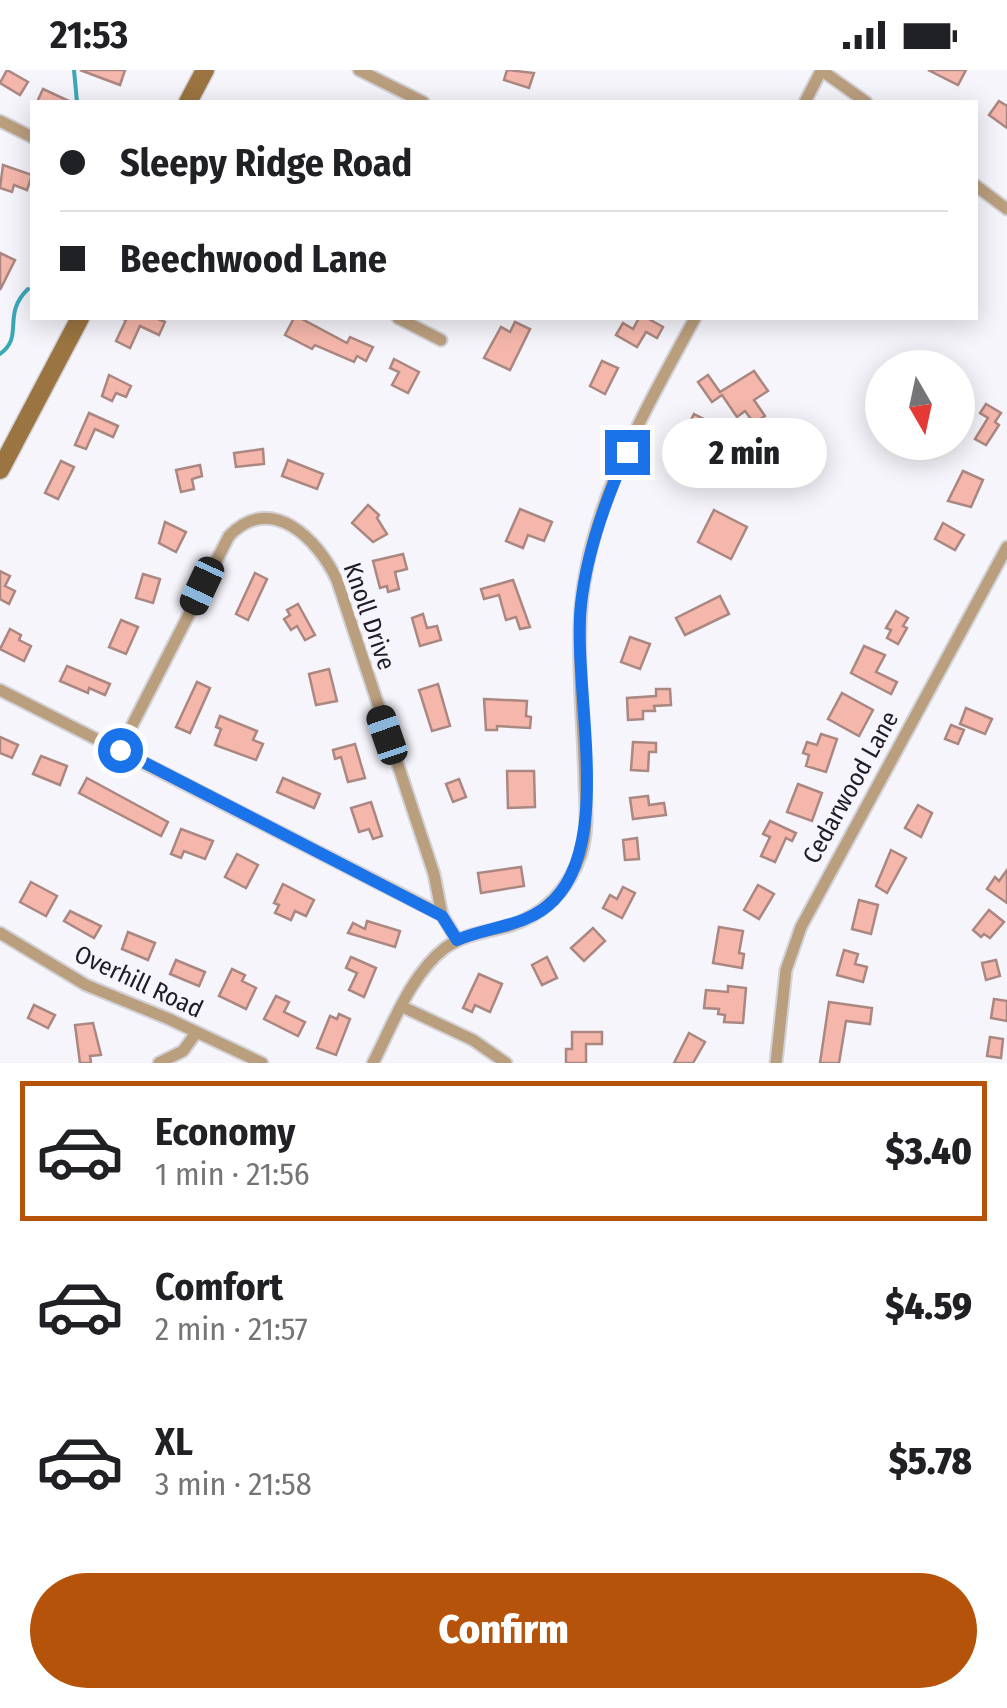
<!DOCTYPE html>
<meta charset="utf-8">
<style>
:root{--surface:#fff;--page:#f6f6f6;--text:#202124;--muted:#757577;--line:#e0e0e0;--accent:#b45309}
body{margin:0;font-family:"Fira Sans Condensed",sans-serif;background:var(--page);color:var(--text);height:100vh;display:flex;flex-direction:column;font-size:38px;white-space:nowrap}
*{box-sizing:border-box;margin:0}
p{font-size:32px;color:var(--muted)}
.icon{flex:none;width:55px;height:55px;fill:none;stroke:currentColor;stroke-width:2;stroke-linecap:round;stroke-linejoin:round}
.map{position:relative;height:993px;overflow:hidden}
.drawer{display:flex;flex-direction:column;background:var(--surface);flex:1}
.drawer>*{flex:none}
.guide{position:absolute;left:30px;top:30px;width:948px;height:220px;border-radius:0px;box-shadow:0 5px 25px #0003;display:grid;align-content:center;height:220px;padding:0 30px;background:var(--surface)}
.needle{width:65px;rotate:171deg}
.buttons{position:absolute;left:865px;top:280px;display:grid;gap:20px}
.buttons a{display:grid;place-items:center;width:110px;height:110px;border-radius:50%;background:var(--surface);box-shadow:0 5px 25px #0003;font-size:50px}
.end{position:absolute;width:45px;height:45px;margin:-22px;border:12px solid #1a73e8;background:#fff;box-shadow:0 0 0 5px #fff}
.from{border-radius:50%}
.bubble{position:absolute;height:70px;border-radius:35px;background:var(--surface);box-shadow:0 5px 25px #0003;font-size:32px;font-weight:800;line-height:70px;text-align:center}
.car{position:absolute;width:30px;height:60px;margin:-30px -15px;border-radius:12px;box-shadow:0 0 8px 2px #0007;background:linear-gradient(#222 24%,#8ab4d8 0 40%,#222 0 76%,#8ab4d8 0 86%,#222 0)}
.guide b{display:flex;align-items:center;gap:35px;height:95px;font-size:38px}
.guide b+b{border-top:2px solid var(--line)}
.guide i{width:25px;height:25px;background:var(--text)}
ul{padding:18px 0 0;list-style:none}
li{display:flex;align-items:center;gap:30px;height:140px;margin:0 20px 15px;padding:0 10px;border:5px solid transparent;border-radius:0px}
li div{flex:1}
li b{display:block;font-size:38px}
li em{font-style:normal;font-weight:800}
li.current{border-color:var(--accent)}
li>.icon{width:90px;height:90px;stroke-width:1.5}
.action{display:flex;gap:20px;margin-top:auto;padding:20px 30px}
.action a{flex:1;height:115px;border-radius:60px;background:var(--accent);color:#fff;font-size:40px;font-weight:800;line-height:115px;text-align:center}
.status{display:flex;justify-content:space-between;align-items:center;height:70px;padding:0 50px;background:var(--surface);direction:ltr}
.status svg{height:28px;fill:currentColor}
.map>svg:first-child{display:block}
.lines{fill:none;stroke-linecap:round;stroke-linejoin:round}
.stream{stroke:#3ba8b7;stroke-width:4}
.building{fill:#f5b7ab;stroke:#aa8780;stroke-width:2.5}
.street-casing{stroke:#d4d2d9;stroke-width:15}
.secondary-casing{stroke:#d4d2d9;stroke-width:21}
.street{stroke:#ba9f7e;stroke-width:11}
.secondary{stroke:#9b7541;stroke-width:18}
.route{stroke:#1a73e8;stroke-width:12}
.labels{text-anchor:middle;stroke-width:10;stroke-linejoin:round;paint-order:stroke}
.street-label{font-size:25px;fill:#1f1c27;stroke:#f6f5fb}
</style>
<div class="status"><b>21:53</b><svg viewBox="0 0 49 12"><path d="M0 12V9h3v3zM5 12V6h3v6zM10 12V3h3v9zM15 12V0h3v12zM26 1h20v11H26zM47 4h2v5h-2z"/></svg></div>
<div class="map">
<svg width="1007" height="993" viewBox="0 0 1007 993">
<rect width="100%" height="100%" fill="#f6f5fb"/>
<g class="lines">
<g class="stream">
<path d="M74,0L77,32"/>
<path d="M0,284C25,266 1,245 28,219"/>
</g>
</g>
<g class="building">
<path d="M7,0L28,12L20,25L0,13Z"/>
<path d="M80,0H125L120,15Z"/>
<path d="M507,0L534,3L529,18L504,10Z"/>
<path d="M928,0H966L958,15Z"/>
<path d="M43,19L71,32H37Z"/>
<path d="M999,31L1007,36V58L989,45Z"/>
<path d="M3,95L32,105L27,120L14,115L12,122L0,118Z"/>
<path d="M0,183L15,190L0,220Z"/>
<path d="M120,248H156L165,252L159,265L140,256L130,278L116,271L126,250Z"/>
<path d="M294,248H300L347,273L350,267L373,277L366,291L357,286L354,292L315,275L312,279L285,265Z"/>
<path d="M639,248H647L663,257L657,268L646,262L637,277L616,265L623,253L633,259Z"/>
<path d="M515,252L530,259L510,300L484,288L501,257L510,262Z"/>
<path d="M394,289L419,302L408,323L392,315L399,302L390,298Z"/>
<path d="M602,291L618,298L605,324L590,316Z"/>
<path d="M754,301L768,321L754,330L765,346L754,353L745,341L737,347L722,325L712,332L698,312L708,305L720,322Z"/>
<path d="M109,305L131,316L126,327L116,323L112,331L102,326Z"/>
<path d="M986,334L1001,343L995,352L999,355L986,375L975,369L988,348L980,343Z"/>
<path d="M89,343L118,356L113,367L95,359L86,379L75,375Z"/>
<path d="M694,344L712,353L694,386L677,377Z"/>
<path d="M263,379L264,394L236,397L234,383Z"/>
<path d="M288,390L323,404L317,419L282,406Z"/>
<path d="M61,391L74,397L58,429L45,423Z"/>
<path d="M200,395L202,406L192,409L194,419L181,422L176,400Z"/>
<path d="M963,401L983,410L971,437L948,431Z"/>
<path d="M368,435L379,445L377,448L387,464L373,472L352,453Z"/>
<path d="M520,439L552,452L544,471L528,465L523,478L506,471Z"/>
<path d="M714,440L747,457L731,489L698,472Z"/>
<path d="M165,452L186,462L176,482L159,473Z"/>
<path d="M943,453L964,465L955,480L935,469Z"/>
<path d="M403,484L407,499L395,502L399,519L388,522L387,516L380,518L373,491Z"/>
<path d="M0,501L10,506L5,516L15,521L9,534L0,529Z"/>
<path d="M255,503L267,509L248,550L236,544Z"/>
<path d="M143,504L160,509L153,533L136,528Z"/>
<path d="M513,510L530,557L520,559L516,547L506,550L499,525L484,529L481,519Z"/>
<path d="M720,526L729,544L685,565L676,548Z"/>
<path d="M298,534L315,565L305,570L297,556L291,560L284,549L290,545L287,540Z"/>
<path d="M896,541L908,548L903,556L907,558L898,574L887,568L891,560L886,558Z"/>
<path d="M423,544L427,558L437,556L441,570L420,576L412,548Z"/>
<path d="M121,550L138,557L126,584L109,577Z"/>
<path d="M10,559L21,565L19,570L31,576L24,591L0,579Z"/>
<path d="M630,567L650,574L640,599L621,592Z"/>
<path d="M864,576L885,585L876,602L897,612L891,624L851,603Z"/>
<path d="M67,596L110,614L105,625L89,618L88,623L60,611Z"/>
<path d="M329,599L337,631L316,635L309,604Z"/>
<path d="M197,612L210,618L190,663L176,657Z"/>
<path d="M438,614L450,656L432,661L419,620Z"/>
<path d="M656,619H670L671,635L654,636L655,641H643V649L628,650L627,628L656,626Z"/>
<path d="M842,623L873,640L859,666L828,649Z"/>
<path d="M484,629L527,631L526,646L531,647L530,658L497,656V660H486Z"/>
<path d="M966,638L992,649L985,664L960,654Z"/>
<path d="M220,646L257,661L253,670L263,674L256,690L215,675L221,659L216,657Z"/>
<path d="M951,655L964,660L958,674L945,669Z"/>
<path d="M821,664L837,669L826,702L806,696L809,685L803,683L807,672L817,675Z"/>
<path d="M0,667L18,675L12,688L0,683Z"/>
<path d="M633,672L656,673V682H649L648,701L631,700Z"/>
<path d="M355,674L365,708L348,712L341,687L335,689L333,680Z"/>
<path d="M41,686L67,696L60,715L33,704Z"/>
<path d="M507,701H534L535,737L508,738Z"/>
<path d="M87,708L168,752L161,766L79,723Z"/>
<path d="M283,708L320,724L314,738L277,722Z"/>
<path d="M459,709L466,727L453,732L446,714Z"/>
<path d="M798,714L822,723L812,751L787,742Z"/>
<path d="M648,726L649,735L664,733L666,745L633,749L630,728Z"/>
<path d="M371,732L382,766L373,769L369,759L359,762L351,738Z"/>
<path d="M918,735L932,743L921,767L905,758Z"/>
<path d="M770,751L796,763L792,771L786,768L775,792L761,786L770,767L763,764Z"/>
<path d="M181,759L213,771L205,789L184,781L181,788L171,784Z"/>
<path d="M637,768L639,789L625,790L623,770Z"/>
<path d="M891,780L906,788L887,823L876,816Z"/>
<path d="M237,784L258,795L246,818L225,807Z"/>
<path d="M521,797L524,816L481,823L478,803Z"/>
<path d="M1007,800V833L987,819L995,807L999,811Z"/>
<path d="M31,812L57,826L46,846L20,832Z"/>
<path d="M283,814L314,830L306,846L295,841L291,850L275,843L279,835L274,833Z"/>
<path d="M758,815L774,824L759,849L744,840Z"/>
<path d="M623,817L635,823L622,848L603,838L610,825L617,829Z"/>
<path d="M859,830L878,835L871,864L852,859Z"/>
<path d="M989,840L1004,852L990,868L984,864L981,867L973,860Z"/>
<path d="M70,841L101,856L94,868L64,851Z"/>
<path d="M367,851L400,861L395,877L348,863L353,853L365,859Z"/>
<path d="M719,857L743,861L739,883L744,884L742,898L713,893Z"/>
<path d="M593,858L605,871L584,891L571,878Z"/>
<path d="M128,862L155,873L148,890L122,879Z"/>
<path d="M844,880L858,884L855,894L867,897L863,912L837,905Z"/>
<path d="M351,887L376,898L364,927L349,920L357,903L346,898Z"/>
<path d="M547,887L557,908L542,915L532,895Z"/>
<path d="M176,890L205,902L199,916L170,904Z"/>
<path d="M996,890L1000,906L986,910L982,893Z"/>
<path d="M232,899L245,905L242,911L256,918L246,939L219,926Z"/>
<path d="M479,904L502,914L490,942L475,935L472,942L463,938Z"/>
<path d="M728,916L746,918L743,953L724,952L725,945L718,944L719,939L704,938L706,920L728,922Z"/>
<path d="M276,926L289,932L284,942L305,952L298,966L264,949Z"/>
<path d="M994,929L1007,931V951L991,948Z"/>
<path d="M829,932L872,938L870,954L846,951L839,993H820Z"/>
<path d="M34,935L55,945L48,958L28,948Z"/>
<path d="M339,944L350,949L336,985L317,978L330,946L337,949Z"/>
<path d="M93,953L101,985L90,986L91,993H80L75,955Z"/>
<path d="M572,962H602V974H586V993H566V979H572Z"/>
<path d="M689,963L705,972L693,993H674Z"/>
<path d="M990,967L1003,969L1001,988L987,986Z"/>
</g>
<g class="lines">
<defs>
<g id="street">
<path d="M359,0L423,32"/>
<path d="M821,0L866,32"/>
<path d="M805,32L821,1"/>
<path d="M0,51L32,67"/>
<path d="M975,115L1007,139"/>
<path d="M398,248L441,270"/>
<path d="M0,620L442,845L457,870"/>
<path d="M120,679L229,466C271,422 318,469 337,510L434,804L442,845"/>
<path d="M0,863L86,915L169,949L262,993"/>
<path d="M403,937L473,970L506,993"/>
<path d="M159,993L183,981L196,963"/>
<path d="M373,993C392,956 411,904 445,878C465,864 486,862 509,856C544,845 569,819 581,784C588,762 586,739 585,716C584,663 578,610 580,557C582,446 644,343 695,248"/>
<path d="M776,993L786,900L801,857L1007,477"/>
</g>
<g id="secondary">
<path d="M188,32L205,0"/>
<path d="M0,400L80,248"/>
</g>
</defs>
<use href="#street" class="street-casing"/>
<use href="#secondary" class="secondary-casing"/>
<use href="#street" class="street"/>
<use href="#secondary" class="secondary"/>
</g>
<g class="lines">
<path class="route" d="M120,680L442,846L457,870C489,856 528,857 554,830C614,769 572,617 581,534C587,481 605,431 627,382"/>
</g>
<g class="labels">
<g class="street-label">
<text transform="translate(370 546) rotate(71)" y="9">Knoll Drive</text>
<text transform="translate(850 717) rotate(-61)" y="9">Cedarwood Lane</text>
<text transform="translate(139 911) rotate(25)" y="9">Overhill Road</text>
</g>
</g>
</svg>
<div class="buttons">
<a><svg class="needle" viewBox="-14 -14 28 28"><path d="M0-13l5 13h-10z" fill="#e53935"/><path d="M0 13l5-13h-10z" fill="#757577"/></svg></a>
</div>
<i class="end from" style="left:120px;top:680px"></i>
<i class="end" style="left:627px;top:382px"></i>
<div class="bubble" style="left:662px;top:348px;width:165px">2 min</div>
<i class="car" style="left:202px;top:516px;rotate:205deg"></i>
<i class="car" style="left:387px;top:665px;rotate:341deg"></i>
<div class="guide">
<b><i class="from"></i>Sleepy Ridge Road</b>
<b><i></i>Beechwood Lane</b>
</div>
</div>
<section class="drawer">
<ul>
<li class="current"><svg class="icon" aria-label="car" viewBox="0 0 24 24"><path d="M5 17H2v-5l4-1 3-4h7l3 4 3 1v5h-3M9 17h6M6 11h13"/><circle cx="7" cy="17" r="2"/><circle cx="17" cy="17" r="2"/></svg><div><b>Economy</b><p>1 min · 21:56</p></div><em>$3.40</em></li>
<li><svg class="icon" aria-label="car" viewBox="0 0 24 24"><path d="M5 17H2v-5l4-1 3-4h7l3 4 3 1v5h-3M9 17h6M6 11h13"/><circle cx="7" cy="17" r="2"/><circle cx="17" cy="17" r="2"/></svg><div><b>Comfort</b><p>2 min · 21:57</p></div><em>$4.59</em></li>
<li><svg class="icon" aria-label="car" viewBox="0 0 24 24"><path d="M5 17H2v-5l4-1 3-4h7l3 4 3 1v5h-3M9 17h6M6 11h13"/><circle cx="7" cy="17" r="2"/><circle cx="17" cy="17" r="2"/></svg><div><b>XL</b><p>3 min · 21:58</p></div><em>$5.78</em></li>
</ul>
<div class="action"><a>Confirm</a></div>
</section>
